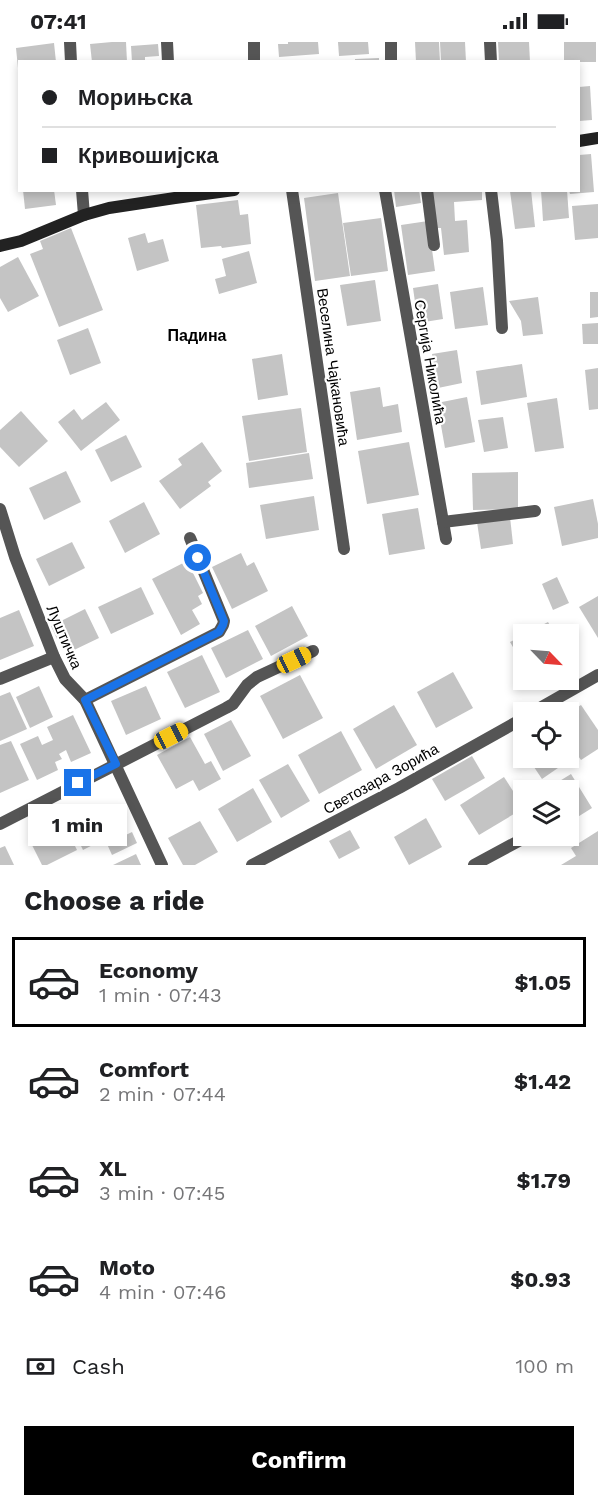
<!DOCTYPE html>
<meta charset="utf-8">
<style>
:root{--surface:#fff;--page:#f6f6f6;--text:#202124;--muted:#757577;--line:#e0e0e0;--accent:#000}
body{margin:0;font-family:"Work Sans",sans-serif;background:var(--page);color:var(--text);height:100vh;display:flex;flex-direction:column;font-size:22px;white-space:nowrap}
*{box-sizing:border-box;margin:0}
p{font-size:20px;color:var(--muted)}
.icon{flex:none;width:33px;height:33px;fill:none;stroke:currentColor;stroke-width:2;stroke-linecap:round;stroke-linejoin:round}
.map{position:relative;height:823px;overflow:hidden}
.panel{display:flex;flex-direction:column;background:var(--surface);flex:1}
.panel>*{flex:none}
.hud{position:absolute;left:18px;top:18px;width:562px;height:132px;border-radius:0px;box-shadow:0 3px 9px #0003;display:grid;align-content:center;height:132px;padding:0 24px;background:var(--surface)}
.needle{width:39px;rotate:115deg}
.fabs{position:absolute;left:513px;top:582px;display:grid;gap:12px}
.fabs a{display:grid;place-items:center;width:66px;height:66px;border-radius:0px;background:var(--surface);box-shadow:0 3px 9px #0003;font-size:30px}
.end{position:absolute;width:27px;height:27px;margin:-14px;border:8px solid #1a73e8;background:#fff;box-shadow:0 0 0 3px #fff}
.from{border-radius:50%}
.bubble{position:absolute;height:42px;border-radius:0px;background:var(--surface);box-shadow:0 3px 9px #0003;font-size:20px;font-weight:700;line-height:42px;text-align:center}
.car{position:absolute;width:18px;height:36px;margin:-18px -9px;border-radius:8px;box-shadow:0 0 4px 2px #0007;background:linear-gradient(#f5c518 24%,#345 0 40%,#f5c518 0 76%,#345 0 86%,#f5c518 0)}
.hud b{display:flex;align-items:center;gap:21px;height:57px;font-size:22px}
.hud b+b{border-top:2px solid var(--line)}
.hud i{width:15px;height:15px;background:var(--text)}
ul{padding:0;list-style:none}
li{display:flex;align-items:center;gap:18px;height:90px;margin:0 12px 9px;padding:0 12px;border:3px solid transparent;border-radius:0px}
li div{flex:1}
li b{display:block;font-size:22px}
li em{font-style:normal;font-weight:700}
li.active{border-color:var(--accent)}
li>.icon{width:54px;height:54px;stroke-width:1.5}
h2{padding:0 24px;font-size:27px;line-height:72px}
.pay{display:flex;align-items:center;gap:15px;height:66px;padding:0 24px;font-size:22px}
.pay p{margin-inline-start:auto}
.cta{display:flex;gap:12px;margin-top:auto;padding:12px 24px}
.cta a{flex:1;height:69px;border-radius:0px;background:var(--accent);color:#fff;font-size:24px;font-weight:700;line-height:69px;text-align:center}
.status{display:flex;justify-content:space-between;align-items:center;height:42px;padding:0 30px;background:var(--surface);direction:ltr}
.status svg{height:16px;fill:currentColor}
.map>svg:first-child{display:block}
.building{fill:#c4c4c4}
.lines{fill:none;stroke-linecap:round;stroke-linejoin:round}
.lane{stroke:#555;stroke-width:12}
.street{stroke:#555;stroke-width:12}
.secondary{stroke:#222;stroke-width:12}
.route{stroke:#1a73e8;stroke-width:8}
.labels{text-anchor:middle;stroke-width:4.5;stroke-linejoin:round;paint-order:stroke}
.street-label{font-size:15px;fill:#000;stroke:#fff}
.neighbourhood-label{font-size:16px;font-weight:bold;fill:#000;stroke:#fff}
</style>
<div class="status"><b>07:41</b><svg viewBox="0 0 49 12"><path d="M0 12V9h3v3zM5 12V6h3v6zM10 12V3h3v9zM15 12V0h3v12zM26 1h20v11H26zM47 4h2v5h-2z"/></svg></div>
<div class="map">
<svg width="598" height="823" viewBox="0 0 598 823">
<rect width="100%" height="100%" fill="#fff"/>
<g class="building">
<path d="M112,0H126L127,20H92L90,2Z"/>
<path d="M288,0H318L319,12L279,15L278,2H288Z"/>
<path d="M338,0H368L369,12L339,14Z"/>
<path d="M415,0H439L440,20H416Z"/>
<path d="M440,0H465L466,20H441Z"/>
<path d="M498,0H529L530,20H499Z"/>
<rect x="564" y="0" width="32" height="20"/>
<path d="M54,1L56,20H20V26H18L16,6Z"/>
<path d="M158,2L159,14L145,15V20H132L131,4Z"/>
<path d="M379,16V20H355V17Z"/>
<path d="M590,44L592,78L579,79V45Z"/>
<path d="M591,112L594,150L570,152L569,148H579V113Z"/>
<path d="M23,148H54L56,163L25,167Z"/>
<path d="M394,148H419L421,161L396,165Z"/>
<path d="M432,148H482V158L454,160L455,179L467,178L469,210L444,213L441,186H435Z"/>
<path d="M519,148H531L535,185L515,187L510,149Z"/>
<path d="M541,148H567L569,176L543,179Z"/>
<path d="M338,151L350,234L315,239L304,156Z"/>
<path d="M238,158L240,173L248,172L251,202L222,206L221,204L201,206L196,163Z"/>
<path d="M598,162V196L575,198L572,164Z"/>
<path d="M381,176L388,229L351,234L343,181Z"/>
<path d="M428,179L435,229L408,233L401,183Z"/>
<path d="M71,186L103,268L59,285L30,212L43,207L40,199Z"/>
<path d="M145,191L148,201L163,197L169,219L137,229L128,196Z"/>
<path d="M249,209L257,241L219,252L215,237L226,234L222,217Z"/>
<path d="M18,215L39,254L8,270L0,256V225Z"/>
<path d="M375,238L381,279L347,284L340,243Z"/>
<path d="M438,242L443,277L418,281L413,246Z"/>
<path d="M483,245L488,283L455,287L450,250Z"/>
<path d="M590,250H598V275L590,276Z"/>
<path d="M538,255L543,292L523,294L521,279L509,259Z"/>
<path d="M598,281V302H583L582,282Z"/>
<path d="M88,286L101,321L70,333L57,298Z"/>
<path d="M457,308L462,341L438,346L432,312Z"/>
<path d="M282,312L288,353L258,358L252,317Z"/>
<path d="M522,322L527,355L481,363L476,329Z"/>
<path d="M598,326V367L589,368L585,328Z"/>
<path d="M380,345L383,365L398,362L402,390L357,398L350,350Z"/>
<path d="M467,355L475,400L445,406L437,361Z"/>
<path d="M557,356L564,406L535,410L527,361Z"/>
<path d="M106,360L120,378L81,409L58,380L74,367L82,378Z"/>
<path d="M301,366L307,410L249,419L242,374Z"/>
<path d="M21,369L48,399L19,425L0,405V388Z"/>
<path d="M503,375L508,406L484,410L478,378Z"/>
<path d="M126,393L142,425L111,440L95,408Z"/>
<path d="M202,400L222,429L208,440L211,444L180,467L159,439L182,423L178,417Z"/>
<path d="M409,400L419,453L367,462L358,409Z"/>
<path d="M309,411L313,437L249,446L246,421Z"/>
<path d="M66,429L81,460L44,478L29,446Z"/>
<path d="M518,430V467L473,468L472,431Z"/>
<path d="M314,454L319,488L266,497L260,463Z"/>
<path d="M593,457L598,482V496L562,504L554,465Z"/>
<path d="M144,460L160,492L125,511L109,479Z"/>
<path d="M418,466L425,507L389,513L382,472Z"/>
<path d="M510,475L513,502L481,507L477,480Z"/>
<path d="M72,500L85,526L49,544L36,517Z"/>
<path d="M241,511L247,524L254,520L268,549L232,567L212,525Z"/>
<path d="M187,519L203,551L198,554L202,562L192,568L200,582L181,593L152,537Z"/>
<path d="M557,535L569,561L553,568L542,542Z"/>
<path d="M141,545L154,572L111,592L98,565Z"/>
<path d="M598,554V596L579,565Z"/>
<path d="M292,564L308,594L271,614L255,584Z"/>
<path d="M85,567L99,596L74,608L67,593L57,597L51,584Z"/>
<path d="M19,568L34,604L0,618V576Z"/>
<path d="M548,580L555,592H525Z"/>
<path d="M248,588L263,617L226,636L211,606Z"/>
<path d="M524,593V624L510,600Z"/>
<path d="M202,613L220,650L185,666L167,630Z"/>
<path d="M453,630L473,666L436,686L417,650Z"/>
<path d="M300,633L323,676L283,697L260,654Z"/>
<path d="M39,644L53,675L30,686L16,655Z"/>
<path d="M146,644L161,677L126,693L111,659Z"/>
<path d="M10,650L27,687L0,699V654Z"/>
<path d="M394,663L417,703L376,727L353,687Z"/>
<path d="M581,663L598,688V707L581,718L568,700V671Z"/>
<path d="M73,673L91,711L71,720L66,708L59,712L62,717L55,720L58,728L37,738L20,702L38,694L42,703L53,698L47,685Z"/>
<path d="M231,678L251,714L223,729L204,692Z"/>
<path d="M341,689L362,728L319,752L298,713Z"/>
<path d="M190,695L205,722L211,719L221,737L199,749L193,738L176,747L157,713Z"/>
<path d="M11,699L29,738L0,751V703Z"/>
<path d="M568,713L571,717L542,737L528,716H568Z"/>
<path d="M472,714L485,736L445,759L432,737Z"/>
<path d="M288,722L310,759L281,776L259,738Z"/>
<path d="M571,732L592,766L568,781V748H545Z"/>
<path d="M504,735L524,766L479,793L460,763Z"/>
<path d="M253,746L272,780L237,800L218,767Z"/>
<path d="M100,766L114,792L83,808L70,781Z"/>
<path d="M426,776L442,805L409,823L394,795Z"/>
<path d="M200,779L218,810L195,823H183L168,796Z"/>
<path d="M63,780L77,808L47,823H42L29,797Z"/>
<path d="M350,788L360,806L339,817L329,799Z"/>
<path d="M598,789V823H561L576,814L571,806Z"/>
<path d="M132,790L137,801L112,813L107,802Z"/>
<path d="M5,804L14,823H0V806Z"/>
<path d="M136,812L141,823H113Z"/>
</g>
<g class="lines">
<g class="lane">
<path d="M427,148L434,203"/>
<path d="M491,148L497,199L502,286"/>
</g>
<g class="street">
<path d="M70,0L71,20"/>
<path d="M167,0L168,20"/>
<path d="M254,0V20"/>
<path d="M490,0L491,20"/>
<path d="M391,20V0"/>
<path d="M82,148L84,173"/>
<path d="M292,148L344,507"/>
<path d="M385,148L446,497"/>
<path d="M0,467L15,515L54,615L65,637L85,658L162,823"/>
<path d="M443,480L535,469"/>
<path d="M0,637L54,615"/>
<path d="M85,658L219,590L223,583L224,579L190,496"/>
<path d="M533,670L598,633"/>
<path d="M0,782L226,666L233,662L247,643L257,635L313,609"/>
<path d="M252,823L399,746L524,676"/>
<path d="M474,823L528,794"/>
</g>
<g class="secondary">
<path d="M579,99L598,96"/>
<path d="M0,204L21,199L84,173L109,166L175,156L234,148"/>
</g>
</g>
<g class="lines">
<path class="route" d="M78,741L116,722L85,658L219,590L223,583L224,579L198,516"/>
</g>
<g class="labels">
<g class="street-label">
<text transform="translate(430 320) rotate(80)" y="5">Сергија Николића</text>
<text transform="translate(333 325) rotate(82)" y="5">Веселина Чајкановића</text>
<text transform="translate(64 595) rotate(67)" y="5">Луштичка</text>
<text transform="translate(381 737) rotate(-29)" y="5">Светозара Зорића</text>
</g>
<g class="neighbourhood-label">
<text x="197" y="299">Падина</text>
</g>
</g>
</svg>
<div class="fabs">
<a><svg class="needle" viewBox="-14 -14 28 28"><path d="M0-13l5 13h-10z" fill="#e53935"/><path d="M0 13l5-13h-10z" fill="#757577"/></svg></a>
<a><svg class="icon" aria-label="locate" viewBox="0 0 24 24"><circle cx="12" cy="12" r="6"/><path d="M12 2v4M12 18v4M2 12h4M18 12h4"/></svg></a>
<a><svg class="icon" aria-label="layers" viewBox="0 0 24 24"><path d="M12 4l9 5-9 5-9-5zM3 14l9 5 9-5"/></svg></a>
</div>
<i class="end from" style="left:198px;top:516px"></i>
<i class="end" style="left:78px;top:741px"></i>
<div class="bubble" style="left:28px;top:762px;width:99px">1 min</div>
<i class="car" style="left:294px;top:618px;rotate:65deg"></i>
<i class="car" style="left:171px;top:694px;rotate:63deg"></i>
<div class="hud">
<b><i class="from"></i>Морињска</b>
<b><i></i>Кривошијска</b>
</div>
</div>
<section class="panel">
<h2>Choose a ride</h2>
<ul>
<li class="active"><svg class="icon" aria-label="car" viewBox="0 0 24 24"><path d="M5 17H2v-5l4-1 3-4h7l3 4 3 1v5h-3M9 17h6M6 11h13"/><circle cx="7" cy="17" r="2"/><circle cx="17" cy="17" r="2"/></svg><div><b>Economy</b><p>1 min · 07:43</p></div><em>$1.05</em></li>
<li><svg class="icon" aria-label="car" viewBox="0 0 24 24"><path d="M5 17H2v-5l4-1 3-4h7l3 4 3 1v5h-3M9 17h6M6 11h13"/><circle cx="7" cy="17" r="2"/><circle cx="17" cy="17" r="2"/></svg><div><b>Comfort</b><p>2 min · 07:44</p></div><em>$1.42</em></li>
<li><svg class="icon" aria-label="car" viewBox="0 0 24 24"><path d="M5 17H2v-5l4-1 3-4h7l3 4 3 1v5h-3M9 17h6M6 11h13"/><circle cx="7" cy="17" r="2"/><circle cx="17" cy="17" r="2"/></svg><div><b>XL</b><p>3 min · 07:45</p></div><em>$1.79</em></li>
<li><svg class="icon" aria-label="car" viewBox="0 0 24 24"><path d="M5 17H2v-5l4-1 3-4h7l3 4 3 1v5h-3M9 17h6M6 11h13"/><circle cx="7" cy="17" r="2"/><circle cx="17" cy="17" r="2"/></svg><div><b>Moto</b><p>4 min · 07:46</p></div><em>$0.93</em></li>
</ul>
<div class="pay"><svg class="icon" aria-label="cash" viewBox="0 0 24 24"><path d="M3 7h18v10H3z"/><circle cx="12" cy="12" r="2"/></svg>Cash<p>100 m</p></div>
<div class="cta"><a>Confirm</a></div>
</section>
